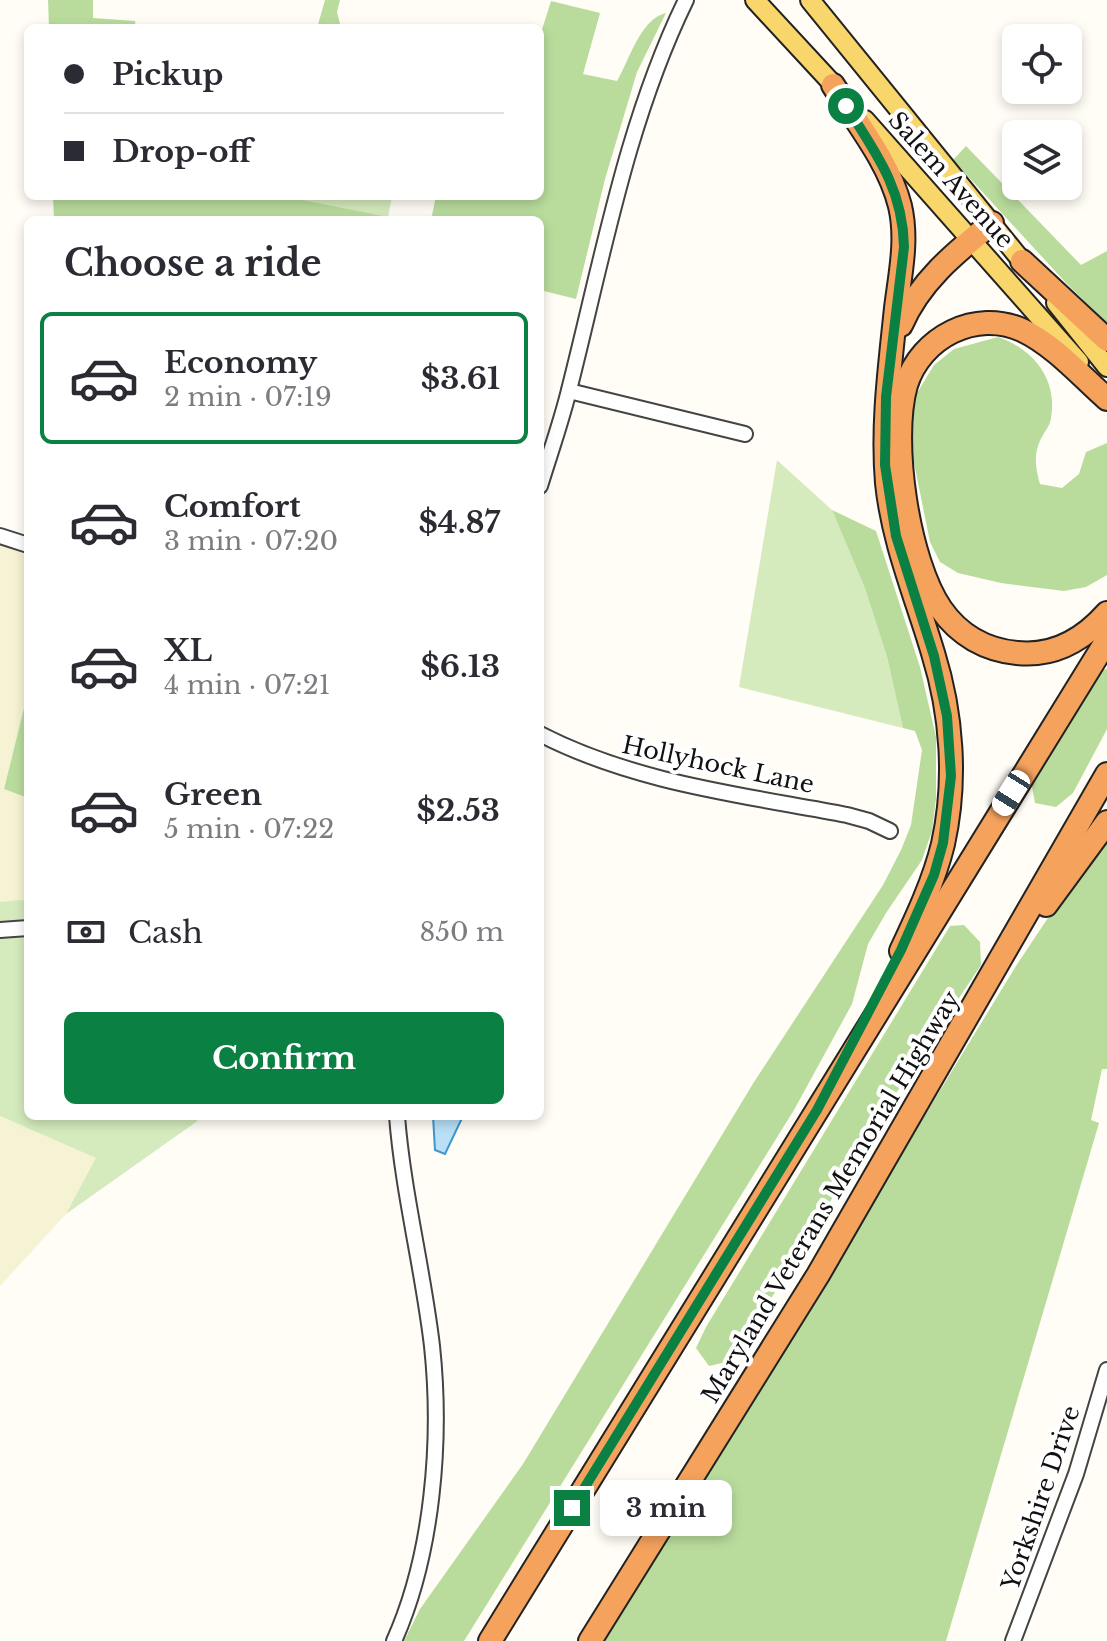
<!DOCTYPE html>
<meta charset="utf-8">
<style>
:root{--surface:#fff;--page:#f2f2f3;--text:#2b2b33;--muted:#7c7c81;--line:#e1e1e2;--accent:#0b8043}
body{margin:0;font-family:"Libre Baskerville",serif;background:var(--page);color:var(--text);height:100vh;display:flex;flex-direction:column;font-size:30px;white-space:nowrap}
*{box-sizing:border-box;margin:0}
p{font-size:26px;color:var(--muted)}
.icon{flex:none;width:44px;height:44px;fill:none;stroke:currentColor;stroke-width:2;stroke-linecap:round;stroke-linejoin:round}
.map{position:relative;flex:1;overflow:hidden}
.side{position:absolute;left:24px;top:216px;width:520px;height:904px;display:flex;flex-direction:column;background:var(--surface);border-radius:12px;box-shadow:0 4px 12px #0003}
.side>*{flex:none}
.banner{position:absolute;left:24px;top:24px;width:520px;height:176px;border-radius:12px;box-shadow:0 4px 12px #0003;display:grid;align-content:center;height:176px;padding:0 40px;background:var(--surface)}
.tools{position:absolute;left:1002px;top:24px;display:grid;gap:16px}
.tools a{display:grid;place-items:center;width:80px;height:80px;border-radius:12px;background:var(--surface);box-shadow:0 4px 12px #0003;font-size:40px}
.end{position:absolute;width:36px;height:36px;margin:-18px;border:10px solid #0b8043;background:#fff;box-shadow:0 0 0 4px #fff}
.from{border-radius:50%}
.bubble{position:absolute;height:56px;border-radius:12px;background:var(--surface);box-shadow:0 4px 12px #0003;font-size:26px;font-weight:800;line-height:56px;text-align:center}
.car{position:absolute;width:24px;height:48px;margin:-24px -12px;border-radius:10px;box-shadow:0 0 6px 2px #0007;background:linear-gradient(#fff 24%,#345 0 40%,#fff 0 76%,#345 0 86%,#fff 0)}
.banner b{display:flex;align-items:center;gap:28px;height:76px;font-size:30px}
.banner b+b{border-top:2px solid var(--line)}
.banner i{width:20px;height:20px;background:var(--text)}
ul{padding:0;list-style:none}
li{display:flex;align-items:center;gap:24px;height:132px;margin:0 16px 12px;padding:0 24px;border:4px solid transparent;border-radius:12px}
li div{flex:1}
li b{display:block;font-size:30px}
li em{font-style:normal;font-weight:800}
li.selected{border-color:var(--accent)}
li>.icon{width:72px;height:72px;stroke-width:1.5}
h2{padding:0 40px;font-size:36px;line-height:96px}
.pay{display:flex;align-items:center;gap:20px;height:88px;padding:0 40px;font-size:30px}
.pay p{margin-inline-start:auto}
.button{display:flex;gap:16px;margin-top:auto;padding:16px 40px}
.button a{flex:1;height:92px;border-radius:12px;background:var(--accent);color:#fff;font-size:32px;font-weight:800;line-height:92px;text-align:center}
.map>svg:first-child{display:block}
.farmland{fill:#f6f3d4}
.green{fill:#d5ebbd}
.forest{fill:#b9dc9c}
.water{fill:#b9e0f7;stroke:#3f96cf;stroke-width:2}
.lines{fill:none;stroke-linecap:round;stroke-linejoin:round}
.minor-casing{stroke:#444;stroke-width:18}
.major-casing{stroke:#222;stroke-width:22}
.highway-casing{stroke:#222;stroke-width:26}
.minor{stroke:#fff;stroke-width:14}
.major{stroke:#f9d66b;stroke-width:18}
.highway{stroke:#f5a25d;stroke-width:22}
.route{stroke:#0b8043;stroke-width:10}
.labels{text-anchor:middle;stroke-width:8;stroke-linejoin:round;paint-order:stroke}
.street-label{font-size:24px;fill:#111;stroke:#fff}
</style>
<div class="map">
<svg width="1107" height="1641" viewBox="0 0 1107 1641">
<rect width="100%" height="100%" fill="#fffdf5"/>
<g class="farmland">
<path d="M0,545L28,554V692L4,789L28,798V901L0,902Z"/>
<path d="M0,1116L97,1158L66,1214L0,1286Z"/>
</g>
<g class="green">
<path d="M303,196H392L388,218L302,200Z"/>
<path d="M777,460L832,510L865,587L887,657L903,728L739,687Z"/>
<path d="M21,900L28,901V1116H200L196,1122L66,1214L96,1158L0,1116V902Z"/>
</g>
<g class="forest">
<path d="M48,0H93V18L135,21L136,28H49Z"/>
<path d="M325,0H340L337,12L341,28H317Z"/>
<path d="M551,1L600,13L583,74L617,81C629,61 640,19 666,13L637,72L605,179L576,299L540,290V220H431L436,196H540V36Z"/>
<path d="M966,146L1081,265L1107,251V323L1067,284L953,160Z"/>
<path d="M53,196H303V200L402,220H54Z"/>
<path d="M998,337C1033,349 1058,379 1051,418C1050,425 1046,430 1043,435C1033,452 1035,466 1040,484L1062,488L1079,474L1086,452L1107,443V575L1086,587L1064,591L1001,583L958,573L940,562L930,542L911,448V403L934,365L954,349Z"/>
<path d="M832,510L876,531L920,667L936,737V798L932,831L922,860L886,913L868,944L852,1004L794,1110L464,1641H404L420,1609L523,1464L754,1082L883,885L901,850L911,825L922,750L915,731L903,728L887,657L865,588Z"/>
<path d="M1107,669V729L1073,793L1056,807L1035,803L1031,781L1101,670Z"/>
<path d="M28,692V798L4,789Z"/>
<path d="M1107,829V1069H1102L1091,1120L1099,1123L946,1641H604L1016,966Z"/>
<path d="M964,925L980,942L981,965L903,1082L744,1343L731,1361L709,1366L696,1348L706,1327L950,926Z"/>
</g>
<path class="water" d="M433,1116H463L445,1154L435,1150Z"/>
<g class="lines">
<defs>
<g id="minor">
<path d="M569,391L745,434"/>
<path d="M540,486C550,453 562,420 570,386C603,256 627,121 686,0"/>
<path d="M0,536L28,545"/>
<path d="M540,734C635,783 743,795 847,815L869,821L890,831"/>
<path d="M0,930L28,928"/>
<path d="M394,1641C433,1554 442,1440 432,1346C423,1269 403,1193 397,1116"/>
<path d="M1013,1641L1076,1474L1107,1370"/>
</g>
<g id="major">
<path d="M755,0L843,95"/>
<path d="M810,0L1030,271"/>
<path d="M865,120L1079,362"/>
<path d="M1056,303L1107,367"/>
</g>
<g id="highway">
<path d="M833,85C857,123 889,162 900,206C908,240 900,275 896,308C890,367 882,424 887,483C893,542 916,596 933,653C952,714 957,781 943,844C934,881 917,917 901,951"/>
<path d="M1022,261L1107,340"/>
<path d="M901,325C920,281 955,253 992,223"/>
<path d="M1107,399C1081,376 1054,345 1022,330C976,309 921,337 906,385C890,441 908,561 941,609C959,635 986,650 1017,653C1054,657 1083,640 1107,613"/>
<path d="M1046,905L1107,822"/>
<path d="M490,1641L1107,640"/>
<path d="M590,1641L818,1275L1107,774"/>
</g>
</defs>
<use href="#minor" class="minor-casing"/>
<use href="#major" class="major-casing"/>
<use href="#highway" class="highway-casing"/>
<use href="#minor" class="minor"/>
<use href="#major" class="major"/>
<use href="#highway" class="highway"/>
</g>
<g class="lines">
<path class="route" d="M572,1508L817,1110L901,950L934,875L943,843L951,776L947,716L934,656L896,536L885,465L886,397L904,247C903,189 876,153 846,106"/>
</g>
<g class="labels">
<g class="street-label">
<text transform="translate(951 180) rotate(48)" y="8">Salem Avenue</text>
<text transform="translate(718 765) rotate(12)" y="8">Hollyhock Lane</text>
<text transform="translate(831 1197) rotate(-59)" y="8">Maryland Veterans Memorial Highway</text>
<text transform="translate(1041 1498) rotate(-71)" y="8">Yorkshire Drive</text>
</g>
</g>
</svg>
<div class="tools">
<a><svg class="icon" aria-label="locate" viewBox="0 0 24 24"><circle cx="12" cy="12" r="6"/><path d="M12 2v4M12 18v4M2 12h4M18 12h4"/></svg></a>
<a><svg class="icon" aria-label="layers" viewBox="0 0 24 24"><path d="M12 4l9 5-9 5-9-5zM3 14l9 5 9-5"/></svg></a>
</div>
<i class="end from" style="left:846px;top:106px"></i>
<i class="end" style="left:572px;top:1508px"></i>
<div class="bubble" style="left:600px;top:1480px;width:132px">3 min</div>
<i class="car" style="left:1011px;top:793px;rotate:212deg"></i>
<div class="banner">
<b><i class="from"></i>Pickup</b>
<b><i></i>Drop-off</b>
</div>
<section class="side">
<h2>Choose a ride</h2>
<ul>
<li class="selected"><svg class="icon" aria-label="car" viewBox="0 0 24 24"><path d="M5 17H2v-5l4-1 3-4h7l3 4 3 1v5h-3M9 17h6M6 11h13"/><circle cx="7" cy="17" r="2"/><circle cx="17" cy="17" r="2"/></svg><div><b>Economy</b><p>2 min · 07:19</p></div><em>$3.61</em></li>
<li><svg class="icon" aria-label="car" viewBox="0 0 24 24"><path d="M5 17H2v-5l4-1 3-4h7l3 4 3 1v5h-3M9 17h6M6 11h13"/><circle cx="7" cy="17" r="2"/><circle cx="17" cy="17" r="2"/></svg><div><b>Comfort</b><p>3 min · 07:20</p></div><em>$4.87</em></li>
<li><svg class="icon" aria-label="car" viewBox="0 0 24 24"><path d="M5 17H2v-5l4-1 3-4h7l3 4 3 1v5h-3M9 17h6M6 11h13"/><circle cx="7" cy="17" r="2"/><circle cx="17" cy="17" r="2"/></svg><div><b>XL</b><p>4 min · 07:21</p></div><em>$6.13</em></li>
<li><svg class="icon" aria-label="car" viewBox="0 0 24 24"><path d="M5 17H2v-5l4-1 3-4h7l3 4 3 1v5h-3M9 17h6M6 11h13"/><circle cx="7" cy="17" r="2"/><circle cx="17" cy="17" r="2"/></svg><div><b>Green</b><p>5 min · 07:22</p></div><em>$2.53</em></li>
</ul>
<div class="pay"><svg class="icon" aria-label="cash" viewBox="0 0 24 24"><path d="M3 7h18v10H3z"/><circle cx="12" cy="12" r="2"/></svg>Cash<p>850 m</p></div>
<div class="button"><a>Confirm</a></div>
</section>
</div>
